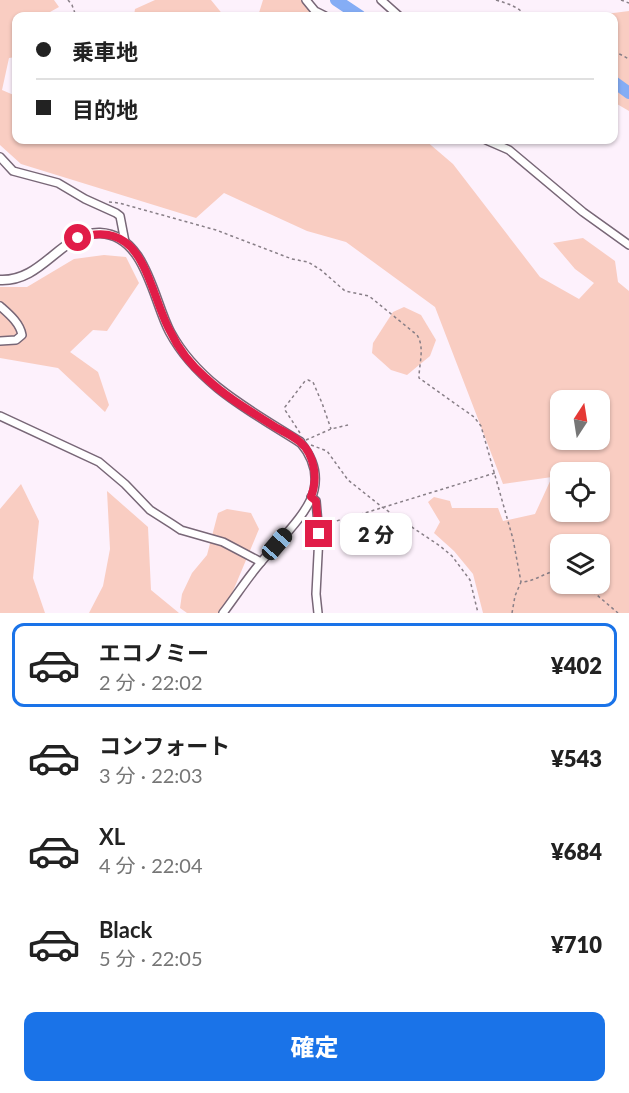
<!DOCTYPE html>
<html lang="ja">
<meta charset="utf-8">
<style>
:root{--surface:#fff;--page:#f2f2f2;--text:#222;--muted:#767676;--line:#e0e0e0;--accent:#1a73e8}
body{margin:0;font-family:Lato,"Noto Sans JP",sans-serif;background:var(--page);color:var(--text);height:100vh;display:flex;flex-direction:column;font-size:22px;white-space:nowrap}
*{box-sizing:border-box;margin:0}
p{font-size:20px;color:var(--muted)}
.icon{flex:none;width:33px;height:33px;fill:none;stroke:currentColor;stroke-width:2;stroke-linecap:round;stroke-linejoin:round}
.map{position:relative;height:613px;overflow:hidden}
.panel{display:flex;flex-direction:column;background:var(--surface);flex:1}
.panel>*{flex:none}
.banner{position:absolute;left:12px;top:12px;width:606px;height:132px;border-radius:12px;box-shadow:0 2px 4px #0004;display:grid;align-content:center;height:132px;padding:0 24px;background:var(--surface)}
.needle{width:39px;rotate:12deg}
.fabs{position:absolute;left:550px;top:390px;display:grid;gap:12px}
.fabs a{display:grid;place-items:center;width:60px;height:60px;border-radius:12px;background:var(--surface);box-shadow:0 2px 4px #0004;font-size:30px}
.end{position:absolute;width:27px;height:27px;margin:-14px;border:8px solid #e11d48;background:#fff;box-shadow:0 0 0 3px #fff}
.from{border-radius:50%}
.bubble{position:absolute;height:42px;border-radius:12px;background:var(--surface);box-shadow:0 2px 4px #0004;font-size:20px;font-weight:800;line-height:42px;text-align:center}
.car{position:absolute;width:18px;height:36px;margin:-18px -9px;border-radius:8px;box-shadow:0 0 4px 2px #0007;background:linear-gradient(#222 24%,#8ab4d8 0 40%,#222 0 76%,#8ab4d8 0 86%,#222 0)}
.banner b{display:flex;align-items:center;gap:21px;height:57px;font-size:22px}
.banner b+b{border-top:2px solid var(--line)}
.banner i{width:15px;height:15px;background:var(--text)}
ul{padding:10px 0 0;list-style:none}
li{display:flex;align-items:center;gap:18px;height:84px;margin:0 12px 9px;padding:0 12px;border:3px solid transparent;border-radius:12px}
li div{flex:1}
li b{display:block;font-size:22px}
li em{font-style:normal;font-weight:800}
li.selected{border-color:var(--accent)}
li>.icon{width:54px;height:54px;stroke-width:1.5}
.primary-button{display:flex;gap:12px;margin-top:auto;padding:12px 24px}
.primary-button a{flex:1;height:69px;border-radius:12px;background:var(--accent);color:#fff;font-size:24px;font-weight:800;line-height:69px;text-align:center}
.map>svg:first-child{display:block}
.green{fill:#f9cdc2;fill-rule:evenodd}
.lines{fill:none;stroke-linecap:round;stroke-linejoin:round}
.river{stroke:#85adf5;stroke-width:12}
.minor-casing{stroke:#786777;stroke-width:10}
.tertiary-casing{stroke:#786777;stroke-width:11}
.path{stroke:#887f87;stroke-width:1.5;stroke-dasharray:3 3;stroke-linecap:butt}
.minor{stroke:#fff;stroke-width:7}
.tertiary{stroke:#fff;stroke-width:8}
.route{stroke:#e11d48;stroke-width:8}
</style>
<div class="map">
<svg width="629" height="613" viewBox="0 0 629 613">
<rect width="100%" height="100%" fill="#fdf1fc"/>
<g class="green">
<path d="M0,0H54L59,7L50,12L48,16H16V57L9,58L2,90L16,96V140H425L453,164L540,277L579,299L594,283L575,269L553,243L583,238L615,261L618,282L629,291V613H483L473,574L454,551L434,533L440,522L428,502L434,497L450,501L452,508H498L503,521L535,514L552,477L503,484L435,307L346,242L307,231L224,193L196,218L21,164L0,145ZM561,400H600V440H561ZM600,472V512H561V472ZM600,544V584H561V544Z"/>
<path d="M155,0H211L224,16H134L135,9Z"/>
<path d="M263,0H304L311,10L312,16H258Z"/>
<path d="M629,11V111L617,104L614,105V16H590Z"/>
<path d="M104,255L126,257L139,283L107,331L93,330L70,352L98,372L109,405L105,412L58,368L0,358V287H27L74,259Z"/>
<path d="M404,307L421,315L436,340L430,356L407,375L391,370L372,353L373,343L393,312Z"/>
<path d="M21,484L39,521L33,578L45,613H0V509Z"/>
<path d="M107,491L148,527L151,590L179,613H89L103,586L110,549Z"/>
<path d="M227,509L251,513L259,529L228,603L218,613H187L180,608L182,594L192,573L207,555L218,513Z"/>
</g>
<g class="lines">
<g class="river">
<path d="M336,0L360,16"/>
<path d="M614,82L629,93"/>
</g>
<defs>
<g id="minor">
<path d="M306,0L315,11L325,16"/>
<path d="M381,0L399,16"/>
<path d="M486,140L509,150L583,212L629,245"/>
<path d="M0,157L13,171L58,183L85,199L116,213L120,216L125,242"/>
<path d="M0,306C9,314 20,323 22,335L16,340L0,341"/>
<path d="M0,416L99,462L125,484L150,510L172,524L181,530L223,542L261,562"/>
<path d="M311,497L316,501L319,535L316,594L318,613"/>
<path d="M223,613C236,596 248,577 262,561C278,542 309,513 314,490C318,472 311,455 300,442"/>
</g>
<path id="tertiary" d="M0,280C43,282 61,232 100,233C146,235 153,300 170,332C198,384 251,411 300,442"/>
</defs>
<use href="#minor" class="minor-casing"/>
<use href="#tertiary" class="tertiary-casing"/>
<g class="path">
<path d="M68,0L72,5L76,16"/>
<path d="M496,0C509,4 517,6 526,16"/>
<path d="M621,0L629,3"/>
<path d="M614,51L629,59"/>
<path d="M109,202L119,203L216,230L292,259L308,262L321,270L345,291L369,296L417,335C425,347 419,364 419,378L474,417L481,426L513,539L521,582"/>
<path d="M300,433L285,410V407L305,381L308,380L313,382L322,403L331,429"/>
<path d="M306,440L331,429L348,425"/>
<path d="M311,445L327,451L348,480L382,507L440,546L452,556L470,580L478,613"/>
<path d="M325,522H333L368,512L495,473"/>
<path d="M584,584L618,613"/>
<path d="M512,613L515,596L521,582C535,582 546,571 561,570"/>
</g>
<use href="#minor" class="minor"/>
<use href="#tertiary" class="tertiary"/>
</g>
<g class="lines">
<path class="route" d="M78,238C94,233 111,231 125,242C148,258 156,306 170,331C178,348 192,366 206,378C227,398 252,412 277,428C284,432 293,436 300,442C315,455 318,479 311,497L316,501L319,534"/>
</g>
</svg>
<div class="fabs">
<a><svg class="needle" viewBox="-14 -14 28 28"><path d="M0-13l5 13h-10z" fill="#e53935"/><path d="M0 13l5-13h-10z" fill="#767676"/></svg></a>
<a><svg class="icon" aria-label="locate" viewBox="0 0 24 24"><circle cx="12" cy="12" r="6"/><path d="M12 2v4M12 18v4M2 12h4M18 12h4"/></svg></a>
<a><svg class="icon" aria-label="layers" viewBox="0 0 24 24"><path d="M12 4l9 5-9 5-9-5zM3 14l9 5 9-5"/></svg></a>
</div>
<i class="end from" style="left:78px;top:238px"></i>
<i class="end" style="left:319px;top:534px"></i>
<div class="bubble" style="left:340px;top:513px;width:72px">2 分</div>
<i class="car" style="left:277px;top:544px;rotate:41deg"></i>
<div class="banner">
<b><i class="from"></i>乗車地</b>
<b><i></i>目的地</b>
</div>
</div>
<section class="panel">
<ul>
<li class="selected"><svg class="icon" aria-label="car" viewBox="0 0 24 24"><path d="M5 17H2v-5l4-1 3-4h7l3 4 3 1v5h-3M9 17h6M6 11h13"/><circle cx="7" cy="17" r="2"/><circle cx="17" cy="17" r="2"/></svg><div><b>エコノミー</b><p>2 分 · 22:02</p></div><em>¥402</em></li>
<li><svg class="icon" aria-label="car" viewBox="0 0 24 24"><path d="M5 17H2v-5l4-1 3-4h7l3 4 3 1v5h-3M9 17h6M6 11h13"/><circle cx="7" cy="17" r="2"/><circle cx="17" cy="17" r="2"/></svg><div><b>コンフォート</b><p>3 分 · 22:03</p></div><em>¥543</em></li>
<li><svg class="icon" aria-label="car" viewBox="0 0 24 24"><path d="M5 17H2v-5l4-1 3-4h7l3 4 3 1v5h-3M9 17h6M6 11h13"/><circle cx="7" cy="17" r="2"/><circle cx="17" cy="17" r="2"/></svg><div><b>XL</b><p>4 分 · 22:04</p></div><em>¥684</em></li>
<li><svg class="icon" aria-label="car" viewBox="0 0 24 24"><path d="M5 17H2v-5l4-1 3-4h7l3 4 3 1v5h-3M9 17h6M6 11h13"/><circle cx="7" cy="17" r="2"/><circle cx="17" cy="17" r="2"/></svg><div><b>Black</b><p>5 分 · 22:05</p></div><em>¥710</em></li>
</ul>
<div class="primary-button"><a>確定</a></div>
</section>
